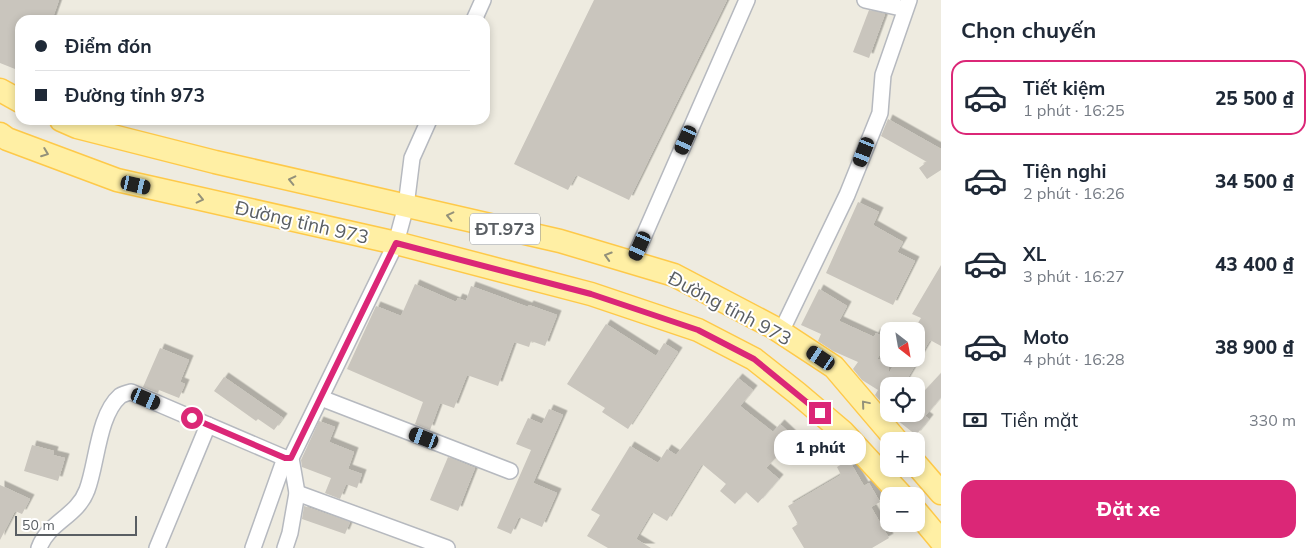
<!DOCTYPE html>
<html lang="vi">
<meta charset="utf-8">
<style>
:root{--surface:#fff;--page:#f2f2f3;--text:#1f2937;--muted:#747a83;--line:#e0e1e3;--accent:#db2777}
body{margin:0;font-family:Mulish,sans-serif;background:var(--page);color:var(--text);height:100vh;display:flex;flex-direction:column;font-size:19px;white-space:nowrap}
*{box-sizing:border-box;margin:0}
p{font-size:16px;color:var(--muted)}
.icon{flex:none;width:28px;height:28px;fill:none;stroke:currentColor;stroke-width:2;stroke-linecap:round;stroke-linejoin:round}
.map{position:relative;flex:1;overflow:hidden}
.sheet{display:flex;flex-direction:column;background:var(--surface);width:375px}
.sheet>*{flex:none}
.hud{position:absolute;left:15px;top:15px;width:475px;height:110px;border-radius:15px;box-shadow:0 2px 8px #0003;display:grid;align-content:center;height:110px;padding:0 20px;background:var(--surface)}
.needle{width:32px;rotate:149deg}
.buttons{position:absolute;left:880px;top:322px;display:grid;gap:10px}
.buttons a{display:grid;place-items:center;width:45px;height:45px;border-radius:10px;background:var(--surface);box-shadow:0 2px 8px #0003;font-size:25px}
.scale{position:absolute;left:15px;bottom:12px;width:122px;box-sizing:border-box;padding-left:5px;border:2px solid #595e63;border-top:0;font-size:14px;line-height:18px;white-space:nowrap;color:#595e63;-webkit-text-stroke:4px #fff;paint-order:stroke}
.end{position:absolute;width:22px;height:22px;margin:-11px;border:6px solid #db2777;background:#fff;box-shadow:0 0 0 2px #fff}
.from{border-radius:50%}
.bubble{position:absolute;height:35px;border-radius:15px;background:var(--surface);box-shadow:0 2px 8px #0003;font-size:16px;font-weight:800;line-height:35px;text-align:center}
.car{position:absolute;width:15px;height:30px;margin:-15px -8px;border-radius:6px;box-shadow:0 0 4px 1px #0007;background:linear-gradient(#222 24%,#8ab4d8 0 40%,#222 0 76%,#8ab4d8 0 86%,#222 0)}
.hud b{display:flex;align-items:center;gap:18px;height:48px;font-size:19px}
.hud b+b{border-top:1px solid var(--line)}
.hud i{width:12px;height:12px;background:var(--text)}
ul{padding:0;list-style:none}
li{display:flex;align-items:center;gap:15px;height:75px;margin:0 10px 8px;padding:0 10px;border:2px solid transparent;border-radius:15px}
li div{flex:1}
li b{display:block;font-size:19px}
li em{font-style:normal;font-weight:800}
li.active{border-color:var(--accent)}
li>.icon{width:45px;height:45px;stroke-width:1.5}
h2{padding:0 20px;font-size:22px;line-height:60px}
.pay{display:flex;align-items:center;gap:12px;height:55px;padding:0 20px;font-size:19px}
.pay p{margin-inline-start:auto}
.action{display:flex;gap:10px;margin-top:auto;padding:10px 20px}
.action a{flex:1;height:58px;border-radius:15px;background:var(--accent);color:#fff;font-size:20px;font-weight:800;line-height:58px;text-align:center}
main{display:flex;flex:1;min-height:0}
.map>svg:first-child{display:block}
.building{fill:#c9c5bd;filter:url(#shadow)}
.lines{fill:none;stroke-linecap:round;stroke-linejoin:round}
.street-casing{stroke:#b6b9bf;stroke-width:18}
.primary-casing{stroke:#fec949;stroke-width:25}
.street{stroke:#fff;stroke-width:15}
.primary{stroke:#ffefa4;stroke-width:22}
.oneway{stroke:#93917a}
.route{stroke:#db2777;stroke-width:6}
.labels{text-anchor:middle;stroke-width:4;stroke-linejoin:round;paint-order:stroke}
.shield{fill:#fff;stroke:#8b8e92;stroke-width:1}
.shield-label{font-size:18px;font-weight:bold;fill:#595e63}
.street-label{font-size:19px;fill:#595e63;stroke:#fff}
</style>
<main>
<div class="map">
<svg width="941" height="548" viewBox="0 0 941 548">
<defs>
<filter id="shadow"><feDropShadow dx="4.5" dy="-4.5" stdDeviation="0" flood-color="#0004"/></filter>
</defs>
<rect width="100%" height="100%" fill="#eeebe0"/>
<g class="building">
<path d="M0,0H59L52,20H20V71L0,63Z"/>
<path d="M594,0H727L629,200L576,175L568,190L514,164Z"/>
<path d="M869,10L885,14L869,58L853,52Z"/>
<path d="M888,119L941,149V170L927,179L919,168L927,162L881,136Z"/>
<path d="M858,202L879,212L873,225L903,242L897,252L915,261L893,305L826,273Z"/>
<path d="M941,265V346L930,340L903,386H889V411L875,395L878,390L862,380L853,369L858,362L833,351L818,341L821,334L801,325L819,289L847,306L839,321L874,337L876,333L889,340L877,359H889V373L897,359H916V326L921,318L912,314Z"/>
<path d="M415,284L456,302L458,298L466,301L471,286L528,307L529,305L557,315L545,346L531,341L529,347L514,342L498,386L467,375L454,408L440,403L430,430L415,424L423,402L347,369L376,306L401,316Z"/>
<path d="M606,324L656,356L664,343L678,352L628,429L602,412L605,408L567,384Z"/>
<path d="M160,348L189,360L180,382L185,384L179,398L159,390L158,393L143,387Z"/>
<path d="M941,373V397L925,416L929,419L916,435L897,420L891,414H916V400Z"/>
<path d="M224,377L283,418L274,430L258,419L256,421L214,391Z"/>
<path d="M738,378L753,390L740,406L773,432L780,424L794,437L766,468L779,479L758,503L746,492L735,504L720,491L726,484L702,464L667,521L652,512L636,539L651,548H608L587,536L600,515L591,510L630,446L658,463L667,449L676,455Z"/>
<path d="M549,409L563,415L533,483L557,493L542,527L519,517L511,534L497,528L531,450L516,444L528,418L542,424Z"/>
<path d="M319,421L335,427L329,442L354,452L348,469L362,474L357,488L346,484L340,499L325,493L331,478L302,467L301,460Z"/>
<path d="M32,445L54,451L53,455L65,458L58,481L24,471Z"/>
<path d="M448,457L475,468L458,511L430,500Z"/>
<path d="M849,460L864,486L869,483L880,502L871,507L889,538L872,548H804L792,528L798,524L788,506L841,475L837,467Z"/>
<path d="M0,485L30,499L22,514L15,511L0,540Z"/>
<path d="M304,506L350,522L345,534L302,519Z"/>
</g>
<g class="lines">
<defs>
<g id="street">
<path d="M865,0L901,8"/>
<path d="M474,20L483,0"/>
<path d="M632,263L747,0"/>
<path d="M781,332L847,195L880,113L883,75L909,0"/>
<path d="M321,398L510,471"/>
<path d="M297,493L447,548"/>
<path d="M39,548C49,521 77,517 87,490C97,464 98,415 120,396C123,394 127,393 131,392L285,458H291"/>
<path d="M157,548L208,425"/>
<path d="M253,548L285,458"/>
<path d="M285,548L290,533L297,493L291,458L396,243L406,206L412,158L429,120"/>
</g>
<g id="primary">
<path d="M0,90L20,101"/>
<path d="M61,120L77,127L215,162L560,241L674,275L773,327L834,367L897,441"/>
<path d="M0,134L7,139L117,180L396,243L591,294L698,330L754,359L797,393L843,432L902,496"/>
<path d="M916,464L941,493"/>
<path d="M916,511L941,541"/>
</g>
</defs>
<use href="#street" class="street-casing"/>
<use href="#primary" class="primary-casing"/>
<use href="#street" class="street"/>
<use href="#primary" class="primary"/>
</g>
<defs><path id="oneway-chevron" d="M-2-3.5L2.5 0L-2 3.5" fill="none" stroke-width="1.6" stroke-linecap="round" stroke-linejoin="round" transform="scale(1.25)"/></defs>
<g class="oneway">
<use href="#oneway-chevron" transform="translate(45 153) rotate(21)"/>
<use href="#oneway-chevron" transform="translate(292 180) rotate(-167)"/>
<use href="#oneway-chevron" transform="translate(200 199) rotate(13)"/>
<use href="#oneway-chevron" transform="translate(450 216) rotate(-167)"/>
<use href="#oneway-chevron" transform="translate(608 256) rotate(-163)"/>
<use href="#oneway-chevron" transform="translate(865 404) rotate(-130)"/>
</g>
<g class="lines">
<path class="route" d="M192,418L285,458H291L396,243L591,294L698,330L754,359L820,413"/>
</g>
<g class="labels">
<rect class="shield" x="470" y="213.5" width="70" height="31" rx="4"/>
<g class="shield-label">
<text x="505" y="235">ĐT.973</text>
</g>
<g class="street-label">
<text transform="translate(302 222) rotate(13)" y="7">Đường tỉnh 973</text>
<text transform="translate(730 308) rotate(28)" y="7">Đường tỉnh 973</text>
</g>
</g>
</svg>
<div class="buttons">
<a><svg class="needle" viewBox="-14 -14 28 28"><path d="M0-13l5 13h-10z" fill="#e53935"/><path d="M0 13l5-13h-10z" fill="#747a83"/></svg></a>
<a><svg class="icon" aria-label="locate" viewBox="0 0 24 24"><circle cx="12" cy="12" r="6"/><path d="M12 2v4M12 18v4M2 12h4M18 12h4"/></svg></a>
<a>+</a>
<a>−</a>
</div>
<div class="scale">50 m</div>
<i class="end from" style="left:192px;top:418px"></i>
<i class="end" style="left:820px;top:413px"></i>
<div class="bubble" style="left:774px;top:430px;width:92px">1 phút</div>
<i class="car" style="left:686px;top:140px;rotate:204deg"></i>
<i class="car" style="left:864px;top:152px;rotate:201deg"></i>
<i class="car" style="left:136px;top:185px;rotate:103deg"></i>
<i class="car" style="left:640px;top:246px;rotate:204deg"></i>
<i class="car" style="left:821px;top:358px;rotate:304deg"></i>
<i class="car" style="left:146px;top:399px;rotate:113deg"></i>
<i class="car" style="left:424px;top:438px;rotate:291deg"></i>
<div class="hud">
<b><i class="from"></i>Điểm đón</b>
<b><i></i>Đường tỉnh 973</b>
</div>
</div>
<section class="sheet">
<h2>Chọn chuyến</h2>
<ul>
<li class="active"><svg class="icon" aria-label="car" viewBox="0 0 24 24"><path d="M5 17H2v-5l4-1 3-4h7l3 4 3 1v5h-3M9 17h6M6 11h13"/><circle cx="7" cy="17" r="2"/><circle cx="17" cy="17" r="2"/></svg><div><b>Tiết kiệm</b><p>1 phút · 16:25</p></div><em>25 500 ₫</em></li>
<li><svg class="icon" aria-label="car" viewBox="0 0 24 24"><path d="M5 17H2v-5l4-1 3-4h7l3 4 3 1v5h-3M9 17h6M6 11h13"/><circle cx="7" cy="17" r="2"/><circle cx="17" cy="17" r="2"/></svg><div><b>Tiện nghi</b><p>2 phút · 16:26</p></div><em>34 500 ₫</em></li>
<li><svg class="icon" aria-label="car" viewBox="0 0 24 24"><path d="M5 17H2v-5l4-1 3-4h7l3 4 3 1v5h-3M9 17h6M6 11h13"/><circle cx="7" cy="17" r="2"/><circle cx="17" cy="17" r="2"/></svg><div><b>XL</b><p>3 phút · 16:27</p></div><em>43 400 ₫</em></li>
<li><svg class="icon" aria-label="car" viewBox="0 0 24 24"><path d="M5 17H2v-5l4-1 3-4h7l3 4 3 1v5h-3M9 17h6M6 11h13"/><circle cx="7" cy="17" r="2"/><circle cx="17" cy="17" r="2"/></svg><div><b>Moto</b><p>4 phút · 16:28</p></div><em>38 900 ₫</em></li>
</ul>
<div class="pay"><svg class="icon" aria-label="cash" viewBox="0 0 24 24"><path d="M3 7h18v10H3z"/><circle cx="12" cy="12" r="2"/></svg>Tiền mặt<p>330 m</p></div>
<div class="action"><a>Đặt xe</a></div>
</section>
</main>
